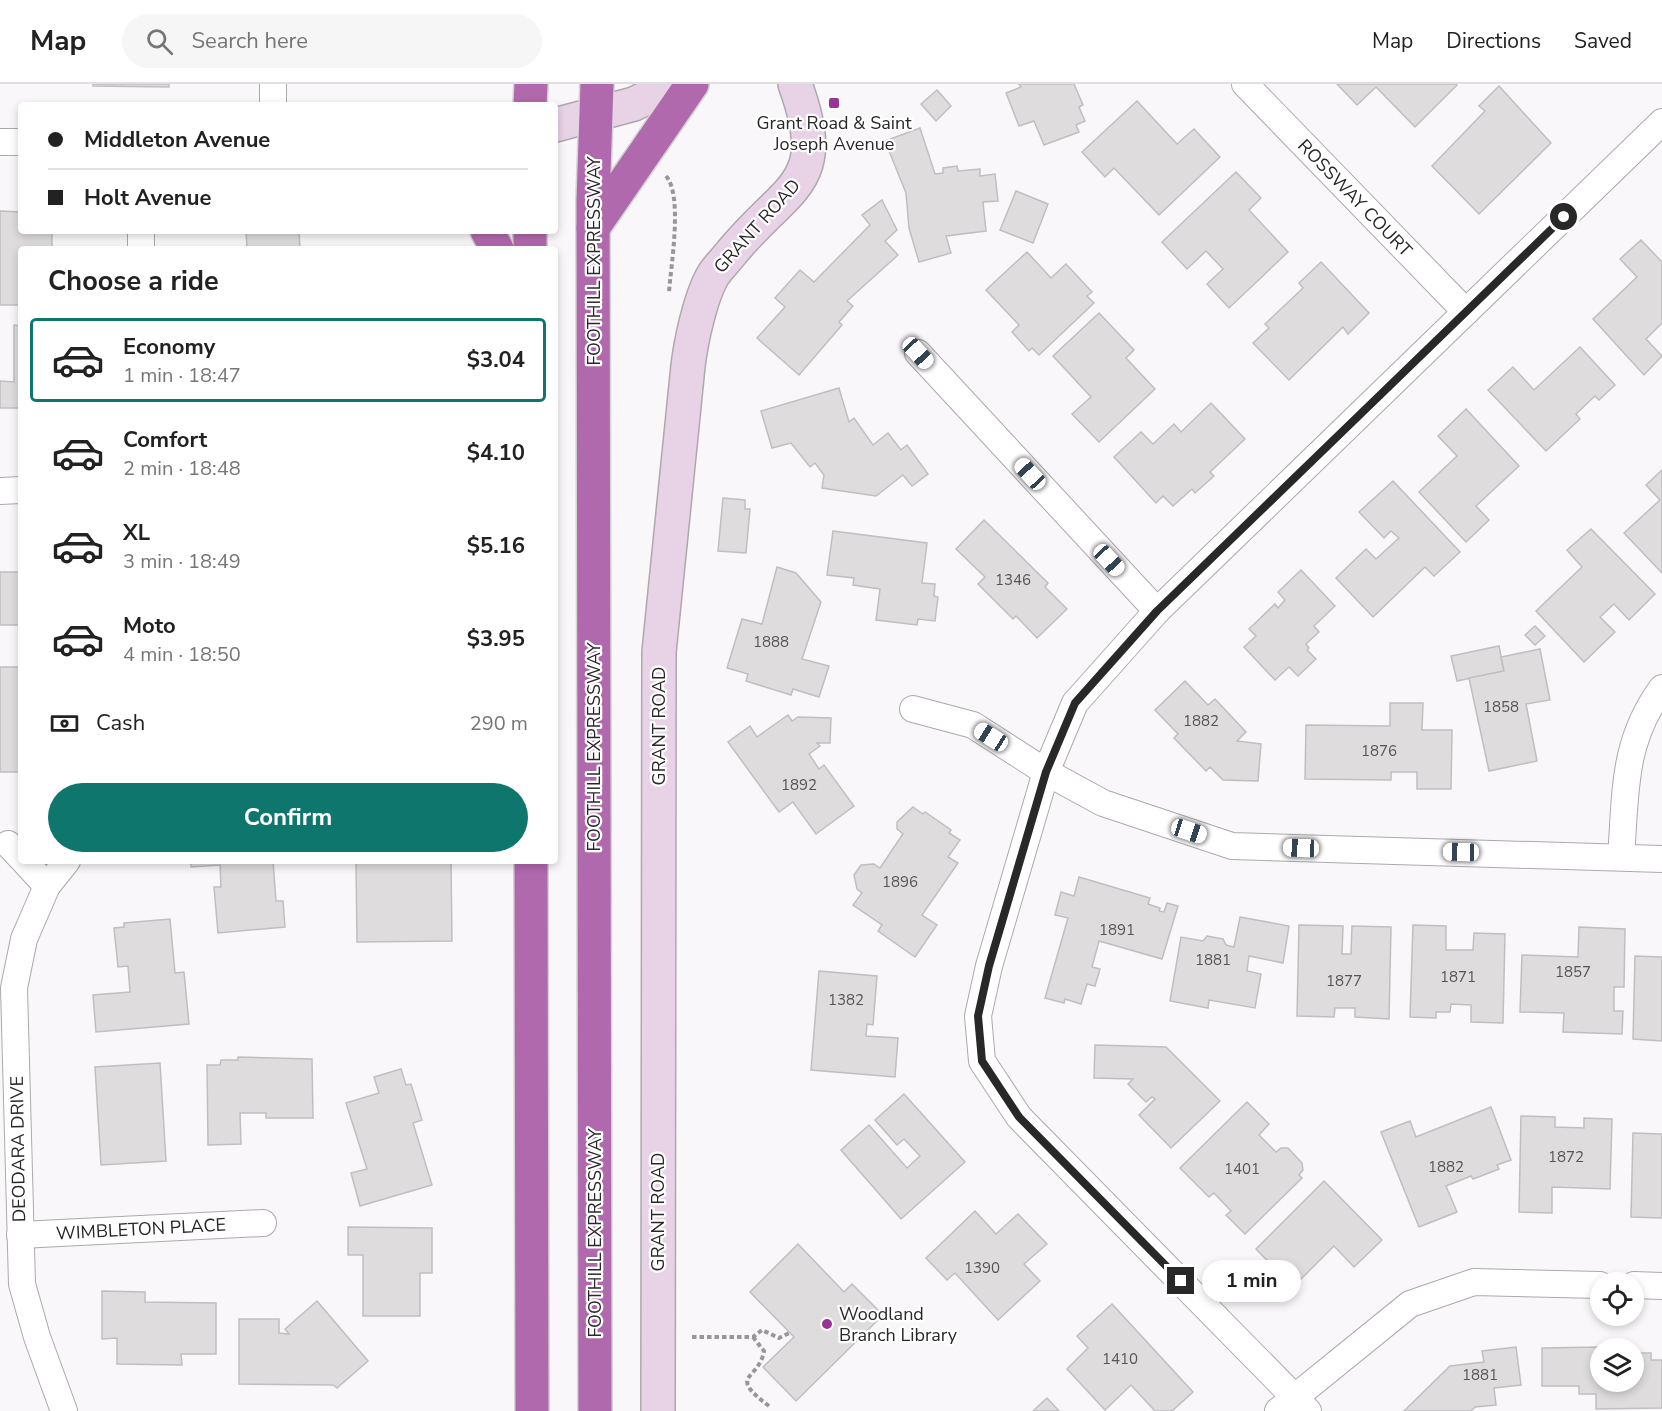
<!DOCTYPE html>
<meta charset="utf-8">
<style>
:root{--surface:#fff;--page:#f6f6f6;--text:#222;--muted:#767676;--line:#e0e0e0;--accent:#0f766e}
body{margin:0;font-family:"Nunito Sans",sans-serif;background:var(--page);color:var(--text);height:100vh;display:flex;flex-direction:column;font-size:22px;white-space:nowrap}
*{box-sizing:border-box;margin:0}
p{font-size:20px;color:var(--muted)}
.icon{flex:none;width:33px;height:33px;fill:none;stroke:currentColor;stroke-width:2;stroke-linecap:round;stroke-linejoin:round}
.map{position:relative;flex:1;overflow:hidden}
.panel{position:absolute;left:18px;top:162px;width:540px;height:618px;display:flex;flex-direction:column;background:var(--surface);border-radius:6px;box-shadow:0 3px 9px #0003}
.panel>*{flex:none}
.top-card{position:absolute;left:18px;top:18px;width:540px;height:132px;border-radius:6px;box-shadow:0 3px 9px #0003;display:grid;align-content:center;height:132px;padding:0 30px;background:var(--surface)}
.fabs{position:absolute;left:1590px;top:1188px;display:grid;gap:12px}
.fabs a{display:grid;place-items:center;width:54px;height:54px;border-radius:50%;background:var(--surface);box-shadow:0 3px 9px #0003;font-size:30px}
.end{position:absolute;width:27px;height:27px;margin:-14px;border:8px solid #292829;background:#fff;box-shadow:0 0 0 3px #fff}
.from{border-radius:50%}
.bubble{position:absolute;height:42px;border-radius:21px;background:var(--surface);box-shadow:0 3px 9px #0003;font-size:20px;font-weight:700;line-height:42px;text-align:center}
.car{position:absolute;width:18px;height:36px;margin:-18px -9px;border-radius:8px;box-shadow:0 0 4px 2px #0007;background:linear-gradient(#fff 24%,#345 0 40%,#fff 0 76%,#345 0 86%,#fff 0)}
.top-card b{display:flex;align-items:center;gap:21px;height:57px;font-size:22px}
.top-card b+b{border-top:2px solid var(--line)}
.top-card i{width:15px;height:15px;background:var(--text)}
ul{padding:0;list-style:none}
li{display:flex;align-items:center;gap:18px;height:84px;margin:0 12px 9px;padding:0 18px;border:3px solid transparent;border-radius:6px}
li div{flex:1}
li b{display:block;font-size:22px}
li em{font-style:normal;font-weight:700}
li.active{border-color:var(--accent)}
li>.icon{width:54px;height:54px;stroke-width:1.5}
h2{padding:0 30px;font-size:27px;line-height:72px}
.pay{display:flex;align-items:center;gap:15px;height:66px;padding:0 30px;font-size:22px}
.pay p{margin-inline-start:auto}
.cta{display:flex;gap:12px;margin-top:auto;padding:12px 30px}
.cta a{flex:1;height:69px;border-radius:36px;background:var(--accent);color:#fff;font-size:24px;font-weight:700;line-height:69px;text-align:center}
header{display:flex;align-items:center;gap:36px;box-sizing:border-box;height:84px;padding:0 30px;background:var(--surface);border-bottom:2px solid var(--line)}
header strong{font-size:28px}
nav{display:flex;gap:33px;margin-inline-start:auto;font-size:21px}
.search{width:420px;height:54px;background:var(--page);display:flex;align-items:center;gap:15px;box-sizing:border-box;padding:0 21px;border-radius:33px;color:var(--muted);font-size:22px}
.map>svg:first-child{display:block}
.building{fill:#dfdcde;stroke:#c1bec1;stroke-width:1.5}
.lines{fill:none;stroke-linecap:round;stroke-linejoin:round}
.street-casing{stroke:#aca9ac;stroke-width:28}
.secondary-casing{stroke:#aca9ac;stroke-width:36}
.highway-casing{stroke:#d4d4d4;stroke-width:36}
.path{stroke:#989698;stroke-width:4;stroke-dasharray:4.5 3;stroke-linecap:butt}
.street{stroke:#fff;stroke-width:26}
.secondary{stroke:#e8d2e6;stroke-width:33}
.highway{stroke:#b169ad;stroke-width:33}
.route{stroke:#292829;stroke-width:8}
.poi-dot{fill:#9a3397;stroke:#fff;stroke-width:2}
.labels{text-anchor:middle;stroke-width:4.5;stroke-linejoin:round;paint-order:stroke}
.number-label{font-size:15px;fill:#565556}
.poi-label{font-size:18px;fill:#292829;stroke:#fff}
.street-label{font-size:18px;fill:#292829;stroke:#fff}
</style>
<header>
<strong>Map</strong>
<div class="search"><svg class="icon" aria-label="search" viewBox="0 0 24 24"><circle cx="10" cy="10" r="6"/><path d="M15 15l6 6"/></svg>Search here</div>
<nav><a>Map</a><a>Directions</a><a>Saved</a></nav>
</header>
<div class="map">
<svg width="1662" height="1327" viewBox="0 0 1662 1327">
<rect width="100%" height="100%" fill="#faf7fa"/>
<g class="building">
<path d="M93,0H169V3L93,2Z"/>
<path d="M1019,0H1074L1083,21L1079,23L1085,37L1076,41L1079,48L1044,61L1034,37L1019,42L1006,9L1021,3Z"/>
<path d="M1337,0H1456L1457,1L1415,43L1376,3L1357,21Z"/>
<path d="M1499,2L1551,59L1479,130L1432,82L1485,27L1479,22Z"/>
<path d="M937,6L951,22L936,37L921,20Z"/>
<path d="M1137,17L1177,60L1194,45L1220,73L1159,131L1114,84L1105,93L1082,68Z"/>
<path d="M920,44L935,90L943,89V84L957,82L958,87L980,85V92L995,90L998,117L983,118L986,147L946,152L951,169L919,178L909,144L906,109L885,57Z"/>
<path d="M1236,88L1261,114L1249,126L1288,168L1229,224L1207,200L1223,185L1206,167L1187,185L1162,158Z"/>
<path d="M1016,107L1048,120L1033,159L1000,146Z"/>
<path d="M882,116L897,146L885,157L898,171L847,217L853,222L839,238L842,241L799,291L757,254L785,223L775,214L800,186L814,198L870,141L862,131Z"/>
<path d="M0,127L21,128V147H52V165H21V221H0Z"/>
<path d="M246,147H299L300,165H247Z"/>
<path d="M1641,156L1662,178V239L1646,255L1662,272L1644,291L1593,235L1637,193L1620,175Z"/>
<path d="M1027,168L1051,194L1066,180L1092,208L1087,212L1094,219L1039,271L1032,264L1029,267L1012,248L1019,241L986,206Z"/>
<path d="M1321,178L1369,229L1348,250L1343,243L1289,296L1253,259L1269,244L1265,240L1303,204L1299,199Z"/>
<path d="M1099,229L1134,266L1126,274L1155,305L1099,358L1072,330L1091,313L1053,272Z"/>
<path d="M14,241L21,242V324H0V297L14,298Z"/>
<path d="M1580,263L1615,301L1599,316L1595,312L1576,330L1580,335L1546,367L1488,306L1513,283L1534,306Z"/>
<path d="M839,304L849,338L854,334L873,361L888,349L901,366L907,361L928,390L912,402L903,391L876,412L822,404L824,391L815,379L810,383L791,359L772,364L761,327Z"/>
<path d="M1211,319L1245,355L1210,388L1214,392L1195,409L1192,405L1173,422L1163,412L1156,419L1114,373L1141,348L1153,360L1174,340L1181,348Z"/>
<path d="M1466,325L1519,382L1476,422L1489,436L1466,458L1419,408L1457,372L1438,352Z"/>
<path d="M1662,386V489L1624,449L1660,416L1646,401Z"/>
<path d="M1393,397L1460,468L1434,492L1425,483L1373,533L1336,494L1366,465L1376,475L1399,454L1391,447L1384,454L1359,428Z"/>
<path d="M723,414L745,416V425H750L746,469L718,467Z"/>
<path d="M984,436L1048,499L1045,503L1067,525L1037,554L1016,532L1013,535L978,500L985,493L956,465Z"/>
<path d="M1591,445L1655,510L1629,536L1614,520L1600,533L1615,548L1584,578L1536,527L1582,483L1567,466Z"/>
<path d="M833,447L927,459L922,499L935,500L934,512L938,513L935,537L918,535L917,541L876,536L880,505L853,501L854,494L827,491Z"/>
<path d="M777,483L796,489L821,518L802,575L829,582L819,613L793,605L791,611L746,597L748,590L727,584L742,535L762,540Z"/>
<path d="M1301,486L1335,522L1314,542L1319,548L1306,560L1309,564L1307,566L1316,575L1298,592L1289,583L1275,596L1244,563L1256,552L1249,545L1275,520L1278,524L1285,516L1278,508Z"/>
<rect x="0" y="488" width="21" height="53"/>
<path d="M1535,542L1545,552L1535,561L1525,551Z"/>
<path d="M1499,562L1504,587L1457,597L1451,572Z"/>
<path d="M1540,565L1550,616L1526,620L1537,677L1489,687L1469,594L1504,587L1501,573Z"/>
<rect x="0" y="583" width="21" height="105"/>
<path d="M1185,597L1208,621L1215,615L1246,648L1237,657L1261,660L1258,697L1223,696L1210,683L1206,687L1174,654L1178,650L1155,626Z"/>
<path d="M1390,619H1423L1422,646H1452L1451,705H1417V688H1391V696L1305,695L1306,641L1390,642Z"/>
<path d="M788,631L792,637L798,633L831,634L830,659H817L820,662L809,670L819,685L824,681L854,722L816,750L793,718L779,728L728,658L750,642L757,653Z"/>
<path d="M913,723L923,730L925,728L951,746L949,749L960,756L948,773L958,779L922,831L937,841L915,873L878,847L882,841L853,821L862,809L857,805L854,791L861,781L874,780L880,784L903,750L897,745V738Z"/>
<path d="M191,777H273L276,817H283L285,843L218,849L214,803H221L220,781L191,783Z"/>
<path d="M356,777H451L452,857L357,858Z"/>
<path d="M1079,793L1150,814L1148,820L1160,824L1159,827L1164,828L1167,819L1178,822L1162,875L1099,857L1092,883L1100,885L1095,902L1087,900L1081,920L1065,915L1064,919L1045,914L1068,834L1055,831L1061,808L1074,812Z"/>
<path d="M1240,833L1289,842L1283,879L1249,872L1247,887L1261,890L1255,924L1209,916L1208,924L1170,917L1181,853L1203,857L1207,852L1223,855L1226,861L1234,863Z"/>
<path d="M170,835L175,889L184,888L189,940L96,948L93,911L130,908L128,882L118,883L114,844L124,843V839Z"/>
<path d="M1299,841L1343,842L1342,870H1351L1352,842L1391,843L1389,935L1355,933V924H1335L1334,933L1297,932Z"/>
<path d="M1413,841L1446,842V866H1473L1474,849L1505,850L1503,939L1471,938V921L1451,920L1450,928H1436V934L1410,933Z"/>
<path d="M1579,843L1625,845L1624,903H1614V927H1623L1622,950L1563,948L1564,929L1520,928L1522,871L1578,873Z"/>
<path d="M1635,872L1662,873V957L1633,955Z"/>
<path d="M819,887L877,892L873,941L867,940L866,952L898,954L895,993L811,986Z"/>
<path d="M1095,961L1166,963L1220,1017L1171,1064L1139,1031L1155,1015L1152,1013L1146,1018L1128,1000L1133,995L1094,994Z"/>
<path d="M238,973L312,975L313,1034H266V1029H240L241,1060L208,1061L207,981H220L221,976H238Z"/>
<path d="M160,979L166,1077L101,1081L95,983Z"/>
<path d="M401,985L406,1001L411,1000L422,1036L413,1039L432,1101L360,1122L351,1089L367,1085L346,1019L379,1009L374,993Z"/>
<path d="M904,1010L965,1078L901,1135L841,1066L869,1041L907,1084L920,1072L904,1055L897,1061L875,1036Z"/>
<path d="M1247,1018L1269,1040L1259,1051L1276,1068L1281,1064H1288L1302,1079L1303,1086L1299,1091L1302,1094L1245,1150L1226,1131L1231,1127L1214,1109L1209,1113L1180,1084Z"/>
<path d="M1491,1023L1511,1076L1497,1081L1499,1085L1473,1095L1471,1092L1446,1102L1457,1128L1419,1143L1381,1048L1410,1037L1416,1053Z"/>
<path d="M1521,1032L1555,1033V1043L1584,1044V1034L1612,1035L1610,1105L1552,1103V1129L1519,1128Z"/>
<path d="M1633,1049L1662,1050V1134L1631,1133Z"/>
<path d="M1324,1097L1382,1156L1354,1183L1334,1162L1293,1203L1256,1165Z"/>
<path d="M975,1127L996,1150L1018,1130L1047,1160L1024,1180L1040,1197L998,1236L955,1189L947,1196L926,1174Z"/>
<path d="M348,1143L432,1144V1189H420V1232H363V1171H348Z"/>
<path d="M798,1160L844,1208L852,1200L883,1231L796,1317L763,1283L794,1253L750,1208Z"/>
<path d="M102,1207L145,1208V1218L216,1219V1270H181L182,1281L117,1280V1254L102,1255Z"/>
<path d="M317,1217L368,1277L337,1304L333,1301L239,1300V1235H279V1249L289,1250L285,1245Z"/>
<path d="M1112,1220L1193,1308L1172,1327H1155L1131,1301L1105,1326L1067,1285L1088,1264L1077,1252Z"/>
<path d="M1516,1263L1521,1301L1494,1304L1496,1321L1475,1323L1471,1327H1404L1450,1282L1484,1278L1482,1267Z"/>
<path d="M1599,1263L1600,1298H1634V1269H1651V1276H1662V1324L1596,1325V1310H1579V1302H1542V1264Z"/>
<path d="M1047,1314L1059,1327H1033Z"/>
</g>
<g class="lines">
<defs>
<g id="street">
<path d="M1245,0L1466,228"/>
<path d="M273,21V0"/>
<path d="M0,58H21"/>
<path d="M141,165V147"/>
<path d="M918,269L1157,527"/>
<path d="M0,407L21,406"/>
<path d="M913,625L973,641L1046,688L1103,719L1232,762L1662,775"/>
<path d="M8,760L21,774"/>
<path d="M1621,773C1626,708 1622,659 1662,604"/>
<path d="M24,777L47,802"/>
<path d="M20,1151L263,1139"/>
<path d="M1634,1201L1662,1202"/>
<path d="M64,1327L37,1253L22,1200L14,904L24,855L47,802L67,777"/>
<path d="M1278,1327L1410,1220L1474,1198L1600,1201"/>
<path d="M1308,1327L1019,1033L982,977L978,932L989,882L1046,688L1075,619L1157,527L1662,38"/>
</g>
<g id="secondary">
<path d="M555,41L634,20L674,0"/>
<path d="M658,1327L659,568L688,282C691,257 700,215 712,193C717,184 726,176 732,168C788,100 832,101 795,0"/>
</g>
<g id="highway">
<path d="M530,21L531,0"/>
<path d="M593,144L692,0"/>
<path d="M487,147L497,165"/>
<path d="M530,165V147"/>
<path d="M531,777L532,1327"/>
<path d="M595,1327L593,116L597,0"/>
</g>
</defs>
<use href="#street" class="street-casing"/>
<use href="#secondary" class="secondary-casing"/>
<use href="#highway" class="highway-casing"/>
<g class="path">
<path d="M666,92C683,111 671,181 669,208"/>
<path d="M692,1253H753L762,1246L779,1254L789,1249"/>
<path d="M753,1253L764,1267C759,1297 726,1290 769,1322"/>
</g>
<use href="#street" class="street"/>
<use href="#secondary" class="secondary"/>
<use href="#highway" class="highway"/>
</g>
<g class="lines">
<path class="route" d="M1181,1197L1019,1033L982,977L978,932L989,882L1046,688L1075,619L1157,527L1564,133"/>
</g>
<g class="poi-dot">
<rect x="828" y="13" width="12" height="12" rx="3"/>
<circle cx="827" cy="1240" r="6"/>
</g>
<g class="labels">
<g class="number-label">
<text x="1013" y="501">1346</text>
<text x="771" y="563">1888</text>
<text x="1501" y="628">1858</text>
<text x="1201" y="642">1882</text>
<text x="1379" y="672">1876</text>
<text x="799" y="706">1892</text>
<text x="900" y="803">1896</text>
<text x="1117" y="851">1891</text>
<text x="1213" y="881">1881</text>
<text x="1573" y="893">1857</text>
<text x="1458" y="898">1871</text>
<text x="1344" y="902">1877</text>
<text x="846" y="921">1382</text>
<text x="1566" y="1078">1872</text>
<text x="1446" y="1088">1882</text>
<text x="1242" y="1090">1401</text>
<text x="982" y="1189">1390</text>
<text x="1120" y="1280">1410</text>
<text x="1480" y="1296">1881</text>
</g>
<g class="poi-label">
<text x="834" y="45">Grant Road &amp; Saint<tspan x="834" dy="21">Joseph Avenue</tspan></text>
<text x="839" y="1236" text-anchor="start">Woodland<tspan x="839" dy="21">Branch Library</tspan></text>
</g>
<g class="street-label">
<text transform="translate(1355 114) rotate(46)" y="6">ROSSWAY COURT</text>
<text transform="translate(757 142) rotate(-48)" y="6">GRANT ROAD</text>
<text transform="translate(594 177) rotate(-90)" y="6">FOOTHILL EXPRESSWAY</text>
<text transform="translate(659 642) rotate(-90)" y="6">GRANT ROAD</text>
<text transform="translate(594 663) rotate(-90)" y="6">FOOTHILL EXPRESSWAY</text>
<text transform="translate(18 1065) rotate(-91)" y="6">DEODARA DRIVE</text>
<text transform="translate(658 1128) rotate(-90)" y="6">GRANT ROAD</text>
<text transform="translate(141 1145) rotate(-3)" y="6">WIMBLETON PLACE</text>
<text transform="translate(595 1149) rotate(-90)" y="6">FOOTHILL EXPRESSWAY</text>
</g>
</g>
</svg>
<div class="fabs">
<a><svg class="icon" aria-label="locate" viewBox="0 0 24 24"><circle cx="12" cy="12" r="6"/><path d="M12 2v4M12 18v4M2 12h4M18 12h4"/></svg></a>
<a><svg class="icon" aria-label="layers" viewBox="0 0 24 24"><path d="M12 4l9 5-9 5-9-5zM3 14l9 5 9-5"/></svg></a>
</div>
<i class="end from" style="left:1564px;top:133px"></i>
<i class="end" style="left:1181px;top:1197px"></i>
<div class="bubble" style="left:1202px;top:1176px;width:99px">1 min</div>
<i class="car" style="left:918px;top:269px;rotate:137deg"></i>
<i class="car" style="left:1030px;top:390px;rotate:317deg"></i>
<i class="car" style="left:1109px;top:476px;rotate:137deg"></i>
<i class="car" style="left:991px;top:653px;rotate:302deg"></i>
<i class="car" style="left:1189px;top:747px;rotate:108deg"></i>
<i class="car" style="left:1301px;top:764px;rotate:272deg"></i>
<i class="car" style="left:1461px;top:768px;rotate:271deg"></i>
<div class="top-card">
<b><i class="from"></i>Middleton Avenue</b>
<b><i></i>Holt Avenue</b>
</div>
<section class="panel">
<h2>Choose a ride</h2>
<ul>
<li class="active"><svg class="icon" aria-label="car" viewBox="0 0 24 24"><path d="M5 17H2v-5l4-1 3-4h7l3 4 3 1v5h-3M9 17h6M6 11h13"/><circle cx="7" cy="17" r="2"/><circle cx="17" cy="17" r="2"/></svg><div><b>Economy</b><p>1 min · 18:47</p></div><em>$3.04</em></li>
<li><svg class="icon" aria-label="car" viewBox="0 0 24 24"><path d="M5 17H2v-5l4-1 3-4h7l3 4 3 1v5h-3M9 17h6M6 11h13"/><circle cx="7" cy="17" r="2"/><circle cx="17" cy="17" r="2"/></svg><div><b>Comfort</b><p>2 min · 18:48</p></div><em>$4.10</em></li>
<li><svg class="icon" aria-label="car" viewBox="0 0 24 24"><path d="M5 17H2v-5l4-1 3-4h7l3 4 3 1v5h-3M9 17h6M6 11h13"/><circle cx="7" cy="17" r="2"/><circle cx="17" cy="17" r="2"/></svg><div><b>XL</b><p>3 min · 18:49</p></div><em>$5.16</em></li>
<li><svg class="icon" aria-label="car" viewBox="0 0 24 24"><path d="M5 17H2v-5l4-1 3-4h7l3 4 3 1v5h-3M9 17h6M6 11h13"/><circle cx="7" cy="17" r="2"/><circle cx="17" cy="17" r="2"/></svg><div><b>Moto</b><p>4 min · 18:50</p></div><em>$3.95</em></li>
</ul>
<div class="pay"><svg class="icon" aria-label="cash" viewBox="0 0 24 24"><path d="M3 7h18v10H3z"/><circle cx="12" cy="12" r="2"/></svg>Cash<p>290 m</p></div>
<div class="cta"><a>Confirm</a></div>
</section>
</div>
